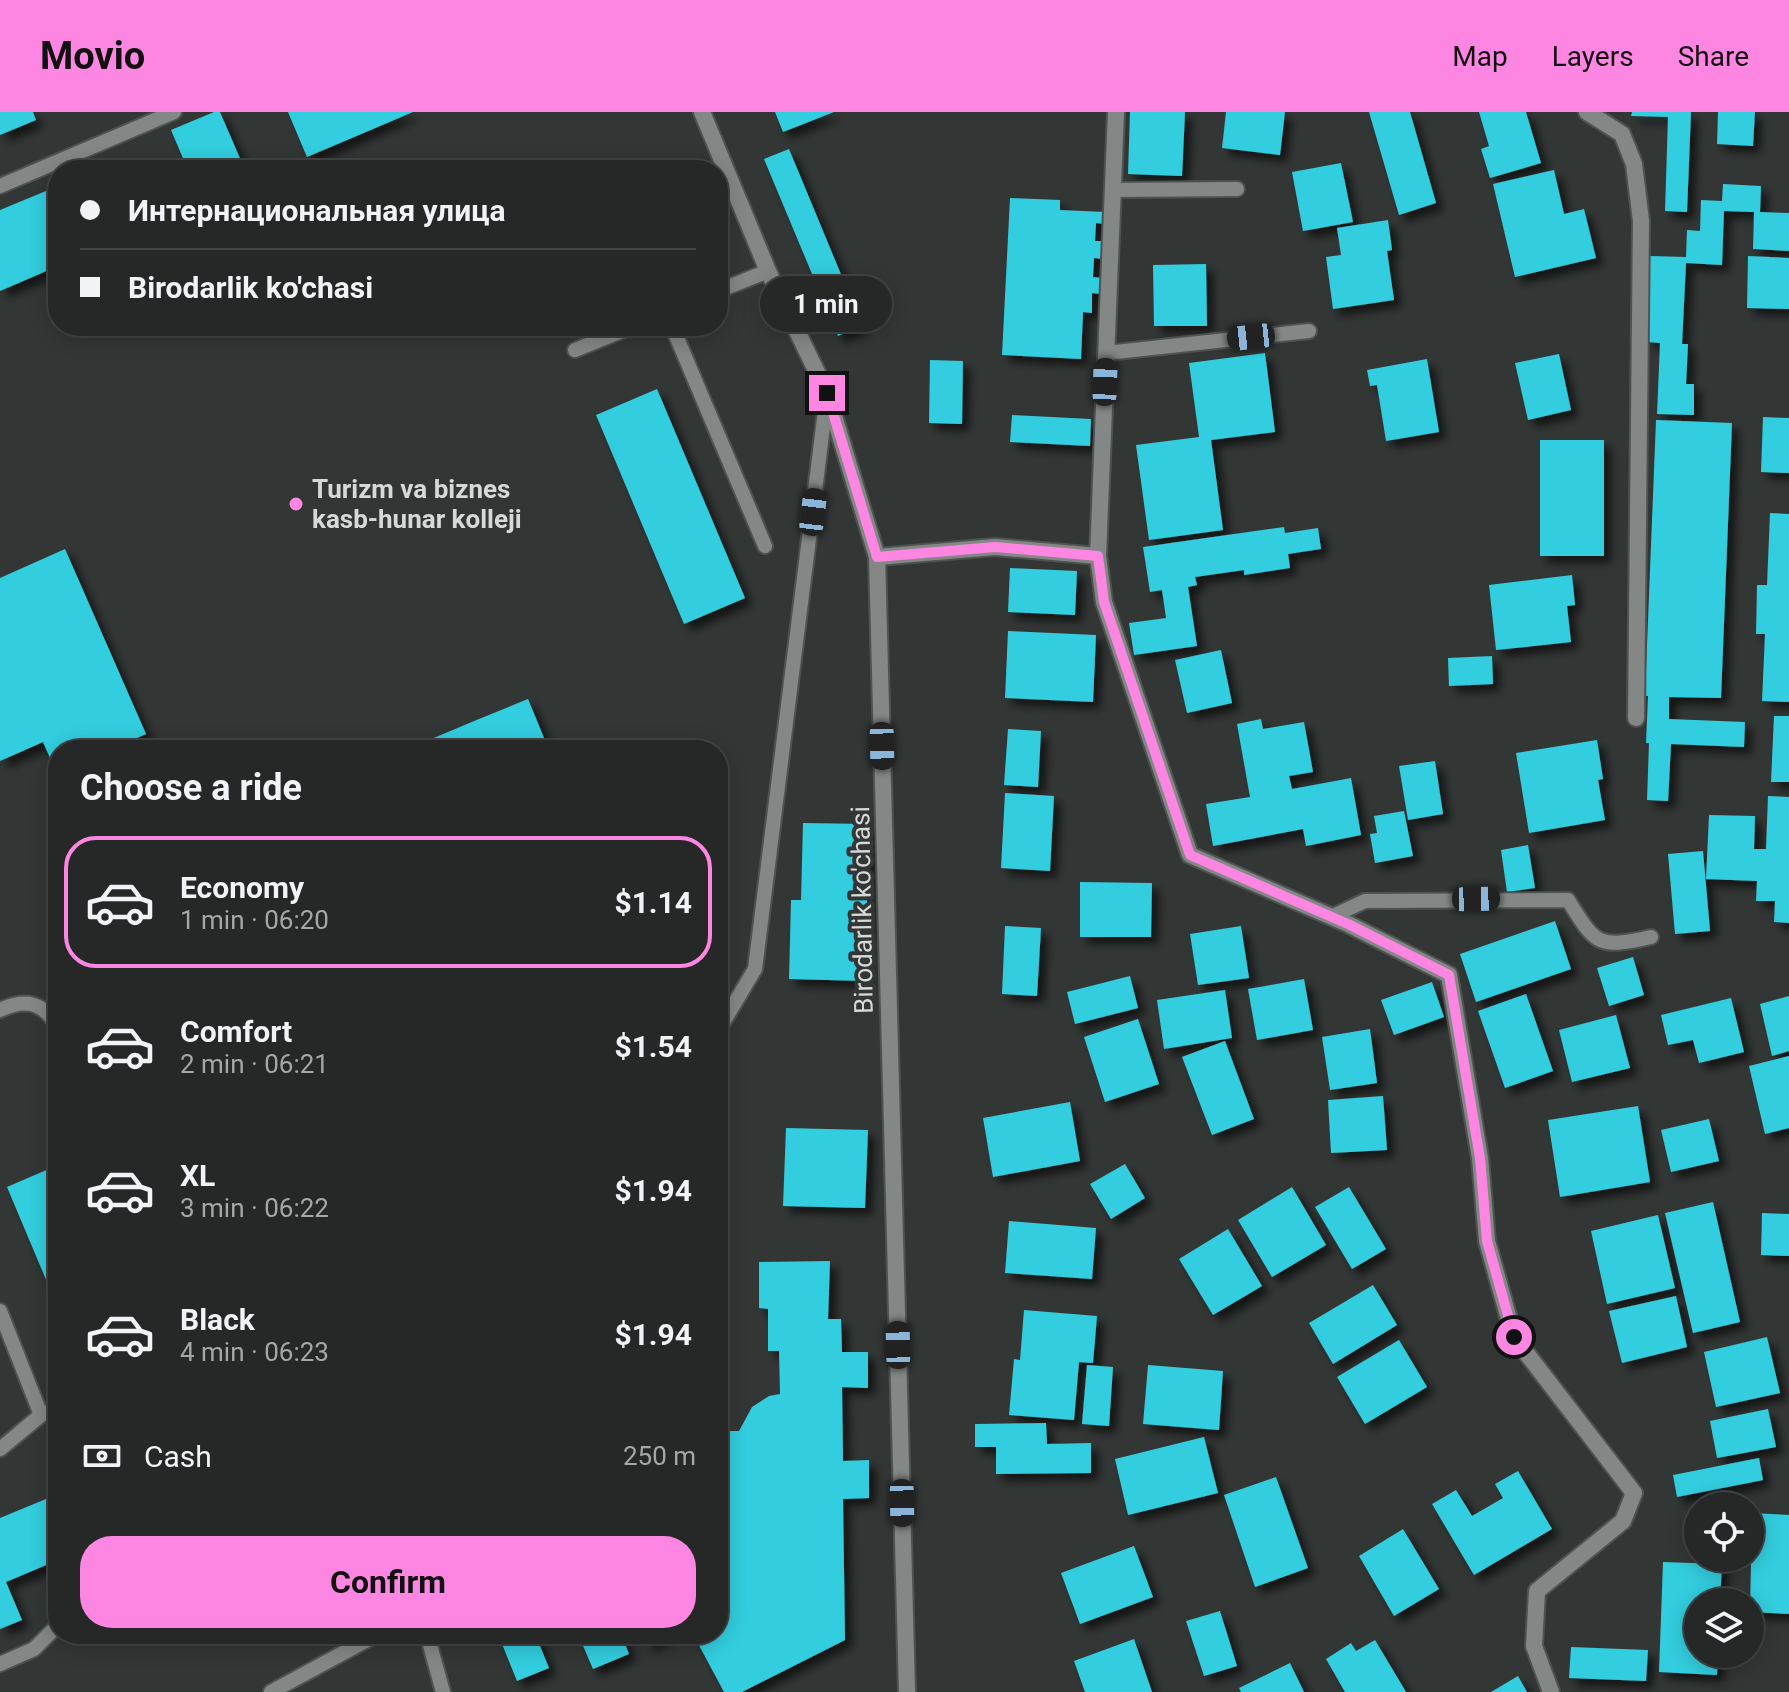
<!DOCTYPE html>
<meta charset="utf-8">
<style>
:root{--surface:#262828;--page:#323434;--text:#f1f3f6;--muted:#a4a6a8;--line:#424445;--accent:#fd86e2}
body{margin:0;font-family:Roboto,sans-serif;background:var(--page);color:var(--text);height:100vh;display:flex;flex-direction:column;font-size:30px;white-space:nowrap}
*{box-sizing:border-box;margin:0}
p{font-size:26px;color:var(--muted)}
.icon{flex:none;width:44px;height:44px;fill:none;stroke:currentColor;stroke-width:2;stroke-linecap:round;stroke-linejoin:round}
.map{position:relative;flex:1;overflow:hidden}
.details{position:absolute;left:48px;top:628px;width:680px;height:904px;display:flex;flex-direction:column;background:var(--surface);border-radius:32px;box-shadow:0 4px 20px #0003,0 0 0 2px var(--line)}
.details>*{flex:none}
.hud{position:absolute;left:48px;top:48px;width:680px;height:176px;border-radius:32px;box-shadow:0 4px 20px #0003,0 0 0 2px var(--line);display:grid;align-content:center;height:176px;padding:0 32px;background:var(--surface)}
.buttons{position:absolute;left:1684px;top:1380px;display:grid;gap:16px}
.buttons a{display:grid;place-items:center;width:80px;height:80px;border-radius:50%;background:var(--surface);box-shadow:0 4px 20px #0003,0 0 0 2px var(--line);font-size:40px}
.end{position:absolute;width:36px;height:36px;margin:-18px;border:10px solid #fd86e2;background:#111;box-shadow:0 0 0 4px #111}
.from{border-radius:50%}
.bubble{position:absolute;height:56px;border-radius:28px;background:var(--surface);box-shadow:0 4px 20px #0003,0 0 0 2px var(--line);font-size:26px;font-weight:700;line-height:56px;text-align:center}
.car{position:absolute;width:24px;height:48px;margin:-24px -12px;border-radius:10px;box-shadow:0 0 6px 2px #0007;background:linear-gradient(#222 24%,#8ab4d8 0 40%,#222 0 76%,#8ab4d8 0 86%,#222 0)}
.hud b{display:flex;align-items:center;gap:28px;height:76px;font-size:30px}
.hud b+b{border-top:2px solid var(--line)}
.hud i{width:20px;height:20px;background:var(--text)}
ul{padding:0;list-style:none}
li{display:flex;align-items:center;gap:24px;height:132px;margin:0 16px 12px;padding:0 16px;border:4px solid transparent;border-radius:32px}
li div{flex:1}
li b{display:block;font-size:30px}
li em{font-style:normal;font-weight:700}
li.current{border-color:var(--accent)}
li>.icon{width:72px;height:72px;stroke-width:1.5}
h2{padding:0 32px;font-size:36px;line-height:96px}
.pay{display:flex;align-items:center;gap:20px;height:88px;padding:0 32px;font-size:30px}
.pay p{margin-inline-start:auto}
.action{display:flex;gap:16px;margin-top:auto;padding:16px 32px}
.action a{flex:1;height:92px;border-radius:32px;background:var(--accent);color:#111;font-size:32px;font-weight:700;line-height:92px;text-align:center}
header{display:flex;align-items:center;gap:48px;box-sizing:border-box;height:112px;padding:0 40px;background:var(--accent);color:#111}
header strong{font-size:38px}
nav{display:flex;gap:44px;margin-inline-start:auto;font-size:28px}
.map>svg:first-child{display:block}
.building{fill:#33cdde;filter:url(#shadow)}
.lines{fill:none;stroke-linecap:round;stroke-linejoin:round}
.lane-casing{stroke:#4f5251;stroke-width:18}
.street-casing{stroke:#4f5251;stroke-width:20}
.lane{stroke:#838886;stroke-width:14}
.street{stroke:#838886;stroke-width:16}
.route{stroke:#fd86e2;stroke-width:10}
.poi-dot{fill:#fd86e2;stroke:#323635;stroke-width:3}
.labels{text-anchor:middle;stroke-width:8;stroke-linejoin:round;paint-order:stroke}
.poi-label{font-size:26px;font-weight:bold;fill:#d6d9d8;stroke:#323635;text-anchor:start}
.street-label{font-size:26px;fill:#d6d9d8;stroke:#323635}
</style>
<header>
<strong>Movio</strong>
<nav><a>Map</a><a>Layers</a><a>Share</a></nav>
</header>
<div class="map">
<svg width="1789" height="1580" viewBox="0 0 1789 1580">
<defs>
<filter id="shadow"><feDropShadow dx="7" dy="7" stdDeviation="4" flood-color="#0009"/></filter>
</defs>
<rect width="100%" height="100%" fill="#323635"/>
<g class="building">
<path d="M0,0H33L36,8L0,23Z"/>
<path d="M214,0H220L245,58H188L171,18Z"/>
<path d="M288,0H413L307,45Z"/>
<path d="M775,0H834L783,20Z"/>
<path d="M1130,0H1185L1182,64L1128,62Z"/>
<path d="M1226,0H1285L1280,43L1222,36Z"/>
<path d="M1369,0H1410L1436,91L1399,103Z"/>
<path d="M1479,0H1526L1541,51L1490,66L1481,37L1489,34Z"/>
<path d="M1632,0H1691L1687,100L1665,99L1668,5L1631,4Z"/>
<path d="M1718,0H1755L1753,34L1717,32Z"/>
<path d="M789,37L862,213L838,224L764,47Z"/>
<path d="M1341,51L1353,110L1303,119L1292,60Z"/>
<path d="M1554,58L1564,102L1584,97L1596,146L1515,165L1493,72Z"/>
<path d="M1723,72L1761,74L1760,100L1789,101V139L1753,137L1754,100L1724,99L1722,153L1686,151L1682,232H1688L1686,272H1694V303L1657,302L1660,231L1647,230L1650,144L1686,145L1687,118L1700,119L1701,88L1722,89Z"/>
<path d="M58,74V154L0,179V98Z"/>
<path d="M1010,86L1060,88V98L1106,100L1105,112L1096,111L1095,129H1104L1103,147L1094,146L1093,165L1102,166L1101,182L1092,181V201L1083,200L1081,247L1002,243Z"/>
<path d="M1388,108L1392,138L1387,139L1394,188L1333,197L1326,145L1341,143L1337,116Z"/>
<path d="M1748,144L1789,146V197L1747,196Z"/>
<path d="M1206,152L1207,214H1154L1153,153Z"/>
<path d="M1265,241L1275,320L1211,328L1223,418L1149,428L1136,333L1199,325L1189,251Z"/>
<path d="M1559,242L1571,298L1528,308L1515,251Z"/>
<path d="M1427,247L1439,320L1386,329L1377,273L1370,274L1367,258Z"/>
<path d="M930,248L963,249L962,312L929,311Z"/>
<path d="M657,277L745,486L684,512L596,303Z"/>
<path d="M1012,303L1091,307L1090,334L1010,330Z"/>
<path d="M1763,305L1789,306V361L1761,360Z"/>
<path d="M1656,308L1732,311L1721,586L1669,585V607L1745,610L1744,635L1671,632L1668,689L1647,688L1649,631H1646L1648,584H1645Z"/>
<rect x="1540" y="328" width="64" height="116"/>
<path d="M1770,401L1789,402V590L1762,589L1765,522H1756L1757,473H1767Z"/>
<path d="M1284,415L1285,421L1318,416L1321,437L1288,442L1290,456L1244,463V458L1195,465L1197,473L1188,475L1197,534L1134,543L1129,511L1166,506L1162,478L1150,480L1143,435Z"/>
<path d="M65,437L146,622L110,638H58V664L43,630L0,649V466Z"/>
<path d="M1010,456L1077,459L1075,503L1008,500Z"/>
<path d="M1572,463L1575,493L1567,494L1571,530L1496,538L1489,473Z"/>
<path d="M1008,519L1096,523L1093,590L1005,586Z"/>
<path d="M1221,538L1232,591L1187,601L1175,548Z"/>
<path d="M1492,544L1493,572L1449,574L1448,546Z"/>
<path d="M528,587L549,638H405L479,607Z"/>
<path d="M1774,604H1789V670H1771Z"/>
<path d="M1261,607L1263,617L1304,610L1313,660L1289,664L1292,677L1351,666L1361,723L1306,734L1303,717L1213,734L1206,692L1250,685L1237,612Z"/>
<path d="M1008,617L1041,619L1038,675L1004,673Z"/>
<path d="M1597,628L1603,667L1598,668L1605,708L1529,721L1516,641Z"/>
<path d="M1435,649L1443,702L1408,708L1399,654Z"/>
<path d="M1005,681L1054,684L1050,759L1001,756Z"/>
<path d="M1768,684L1789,685V811L1774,810L1775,789H1756L1757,769L1706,767L1709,703L1755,704L1754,737H1766Z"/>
<path d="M1404,699L1413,744L1375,751L1370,722L1377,721L1374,704Z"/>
<path d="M803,711L869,712L865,869L789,867L791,788H801Z"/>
<path d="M1528,733L1535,776L1507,780L1501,738Z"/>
<path d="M1703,739L1710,819L1675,822L1668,742Z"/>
<path d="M1080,770L1152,771L1151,825H1080Z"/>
<path d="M1555,809L1571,857L1476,890L1460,842Z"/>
<path d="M1005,814L1041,816L1037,884L1002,882Z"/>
<path d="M1241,814L1249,866L1198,873L1190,822Z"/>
<path d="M1633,845L1644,883L1609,894L1597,856Z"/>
<path d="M1130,864L1138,896L1075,912L1067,880Z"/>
<path d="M1304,867L1313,918L1257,928L1248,877Z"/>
<path d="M1432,870L1444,905L1394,923L1381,888Z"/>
<path d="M1225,878L1232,926L1164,937L1157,888Z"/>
<path d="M1526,882L1553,959L1505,976L1478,899Z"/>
<path d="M1789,884V939L1772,944L1760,892Z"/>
<path d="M1731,886L1744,940L1699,951L1693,928L1668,933L1661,903Z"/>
<path d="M1616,903L1630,956L1572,970L1559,918Z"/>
<path d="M1138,907L1159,972L1105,990L1084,925Z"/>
<path d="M1370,917L1377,971L1330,978L1322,925Z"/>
<path d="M1225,929L1254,1007L1212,1023L1182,945Z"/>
<path d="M1789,944V1016L1765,1022L1749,954Z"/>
<path d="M1383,984L1387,1038L1331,1041L1328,988Z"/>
<path d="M1070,990L1080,1049L993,1065L983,1006Z"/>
<path d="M1638,994L1650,1070L1560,1085L1548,1008Z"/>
<path d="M1709,1007L1719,1049L1671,1060L1661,1018Z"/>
<path d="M786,1016L868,1018L865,1096L783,1094Z"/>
<path d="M1125,1052L1145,1086L1111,1107L1090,1072Z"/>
<path d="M58,1053V1196L7,1075Z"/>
<path d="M1292,1075L1326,1133L1272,1165L1238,1108Z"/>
<path d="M1349,1075L1386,1137L1352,1157L1315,1095Z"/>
<path d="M1713,1090L1740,1210L1693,1221L1665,1101Z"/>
<path d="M1762,1101L1789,1102V1144L1761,1143Z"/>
<path d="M1658,1103L1675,1176L1607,1192L1591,1119Z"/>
<path d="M1009,1109L1096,1116L1092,1167L1005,1161Z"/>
<path d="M1228,1117L1262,1174L1213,1203L1179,1147Z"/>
<path d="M830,1149L828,1207H841L842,1240H868V1276L842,1275L843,1349L869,1348V1386L843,1387L845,1528L742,1580H724L693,1522H718V1319H739L752,1295L769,1284L780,1282L779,1239H768V1197L759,1196V1150Z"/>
<path d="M1373,1173L1397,1213L1333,1252L1309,1211Z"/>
<path d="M1676,1184L1687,1235L1622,1251L1609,1199Z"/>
<path d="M1024,1198L1097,1204L1093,1251L1079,1250L1074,1308L1009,1303L1014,1247L1020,1248Z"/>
<path d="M1767,1225L1780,1281L1716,1295L1704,1240Z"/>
<path d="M1399,1228L1427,1275L1365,1312L1337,1265Z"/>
<path d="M1087,1253L1113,1255L1109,1314L1082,1312Z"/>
<path d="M1148,1253L1223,1259L1219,1318L1143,1312Z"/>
<path d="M1768,1297L1776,1335L1717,1346L1710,1309Z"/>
<path d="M1046,1311L1047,1332L1091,1331V1361L996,1362V1335H975V1312Z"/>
<path d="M1204,1325L1218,1381L1128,1403L1115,1347Z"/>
<path d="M1759,1346L1763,1368L1677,1385L1673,1363Z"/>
<path d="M1518,1359L1552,1417L1474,1463L1432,1392L1456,1378L1472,1404L1503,1386L1495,1372Z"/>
<path d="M1276,1365L1308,1456L1255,1475L1224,1383Z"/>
<path d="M58,1382V1448L6,1470L22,1508L0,1517V1406Z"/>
<path d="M1752,1401L1789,1403V1502L1750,1500Z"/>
<path d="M1403,1417L1439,1477L1394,1504L1359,1444Z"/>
<path d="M1134,1434L1153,1485L1080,1512L1061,1461Z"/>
<path d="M1663,1450L1722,1452L1720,1490H1698V1542H1718L1717,1563L1659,1560Z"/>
<path d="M1220,1499L1237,1554L1204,1564L1186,1509Z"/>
<path d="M498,1522H542L536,1524L549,1556L517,1569Z"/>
<path d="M578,1522H621L629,1542L593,1557Z"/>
<path d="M643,1522H669L649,1533Z"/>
<path d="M1134,1527L1152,1580H1085L1074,1549Z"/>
<path d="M1375,1528L1406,1580H1345L1326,1547L1351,1531L1356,1539Z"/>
<path d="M1571,1535L1648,1538L1646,1569L1569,1566Z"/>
<path d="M1290,1551L1304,1580H1241L1239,1576Z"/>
<path d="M1518,1564L1527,1580H1491Z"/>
</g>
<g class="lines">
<defs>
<g id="lane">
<path d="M0,74L174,0"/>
<path d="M1113,78L1237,77"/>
<path d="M718,179L768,159"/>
<path d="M672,214L765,434"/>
<path d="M575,238L634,214"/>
<path d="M1106,241L1309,219"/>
<path d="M1331,805L1365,789L1568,788C1596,833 1598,837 1651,825"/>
<path d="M0,898C26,886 43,890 58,915"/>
<path d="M718,919L755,857L827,283"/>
<path d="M0,1199L41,1303L58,1296"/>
<path d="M0,1337L41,1303"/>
<path d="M427,1522L443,1580"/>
<path d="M0,1552L34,1537L58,1513"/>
<path d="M271,1580L378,1522"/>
</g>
<g id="street">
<path d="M702,0L768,159L827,281L877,445L907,1580"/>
<path d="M1116,0L1098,444L1104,490L1190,743L1348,812L1449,863L1480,1046L1487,1129L1514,1225L1634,1381L1623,1409L1537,1479L1534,1534L1551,1580"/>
<path d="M1587,0L1622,22L1634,52L1641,109L1636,606"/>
<path d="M877,445L995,435L1098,444"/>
</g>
</defs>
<use href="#lane" class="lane-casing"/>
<use href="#street" class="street-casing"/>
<use href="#lane" class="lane"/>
<use href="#street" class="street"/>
</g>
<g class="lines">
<path class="route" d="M827,281L877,445L995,435L1098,444L1104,490L1190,743L1348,812L1449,863L1480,1046L1487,1129L1514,1225"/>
</g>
<circle class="poi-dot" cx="296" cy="392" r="8"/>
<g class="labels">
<g class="poi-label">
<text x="312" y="386">Turizm va biznes<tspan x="312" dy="30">kasb-hunar kolleji</tspan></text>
</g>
<g class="street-label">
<text transform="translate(862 798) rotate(-91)" y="9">Birodarlik ko'chasi</text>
</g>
</g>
</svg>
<div class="buttons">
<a><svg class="icon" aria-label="locate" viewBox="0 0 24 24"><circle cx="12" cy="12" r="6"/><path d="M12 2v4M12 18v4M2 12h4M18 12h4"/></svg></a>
<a><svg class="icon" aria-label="layers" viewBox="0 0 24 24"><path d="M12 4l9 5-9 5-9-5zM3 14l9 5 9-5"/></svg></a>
</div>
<i class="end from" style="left:1514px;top:1225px"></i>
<i class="end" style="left:827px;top:281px"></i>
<div class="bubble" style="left:760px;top:164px;width:132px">1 min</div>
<i class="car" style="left:1251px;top:225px;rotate:264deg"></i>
<i class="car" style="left:1105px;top:270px;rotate:2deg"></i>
<i class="car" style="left:813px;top:400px;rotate:7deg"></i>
<i class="car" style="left:882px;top:634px;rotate:179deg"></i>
<i class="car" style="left:1476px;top:787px;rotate:89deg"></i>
<i class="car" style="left:898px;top:1233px;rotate:359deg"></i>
<i class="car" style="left:902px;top:1391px;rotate:179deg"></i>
<div class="hud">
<b><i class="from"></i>Интернациональная улица</b>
<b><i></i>Birodarlik ko'chasi</b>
</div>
<section class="details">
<h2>Choose a ride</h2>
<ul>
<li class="current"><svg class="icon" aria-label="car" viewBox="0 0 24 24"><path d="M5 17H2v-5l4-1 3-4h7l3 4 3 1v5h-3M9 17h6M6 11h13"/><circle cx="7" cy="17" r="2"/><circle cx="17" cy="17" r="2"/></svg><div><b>Economy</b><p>1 min · 06:20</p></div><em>$1.14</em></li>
<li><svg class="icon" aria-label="car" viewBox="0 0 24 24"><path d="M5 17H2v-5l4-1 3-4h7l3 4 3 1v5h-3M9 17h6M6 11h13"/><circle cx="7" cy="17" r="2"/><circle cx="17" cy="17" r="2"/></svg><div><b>Comfort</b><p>2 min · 06:21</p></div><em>$1.54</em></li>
<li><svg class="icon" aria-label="car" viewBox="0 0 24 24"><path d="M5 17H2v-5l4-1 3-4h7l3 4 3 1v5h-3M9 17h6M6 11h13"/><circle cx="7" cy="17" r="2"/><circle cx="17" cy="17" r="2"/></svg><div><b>XL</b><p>3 min · 06:22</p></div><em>$1.94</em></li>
<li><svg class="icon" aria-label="car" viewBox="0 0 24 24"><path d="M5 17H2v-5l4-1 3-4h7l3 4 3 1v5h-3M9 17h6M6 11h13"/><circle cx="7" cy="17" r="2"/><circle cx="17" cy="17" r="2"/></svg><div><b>Black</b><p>4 min · 06:23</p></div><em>$1.94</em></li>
</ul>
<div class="pay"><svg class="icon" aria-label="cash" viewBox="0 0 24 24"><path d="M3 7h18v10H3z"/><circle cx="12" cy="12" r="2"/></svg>Cash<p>250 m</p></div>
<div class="action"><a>Confirm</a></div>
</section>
</div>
